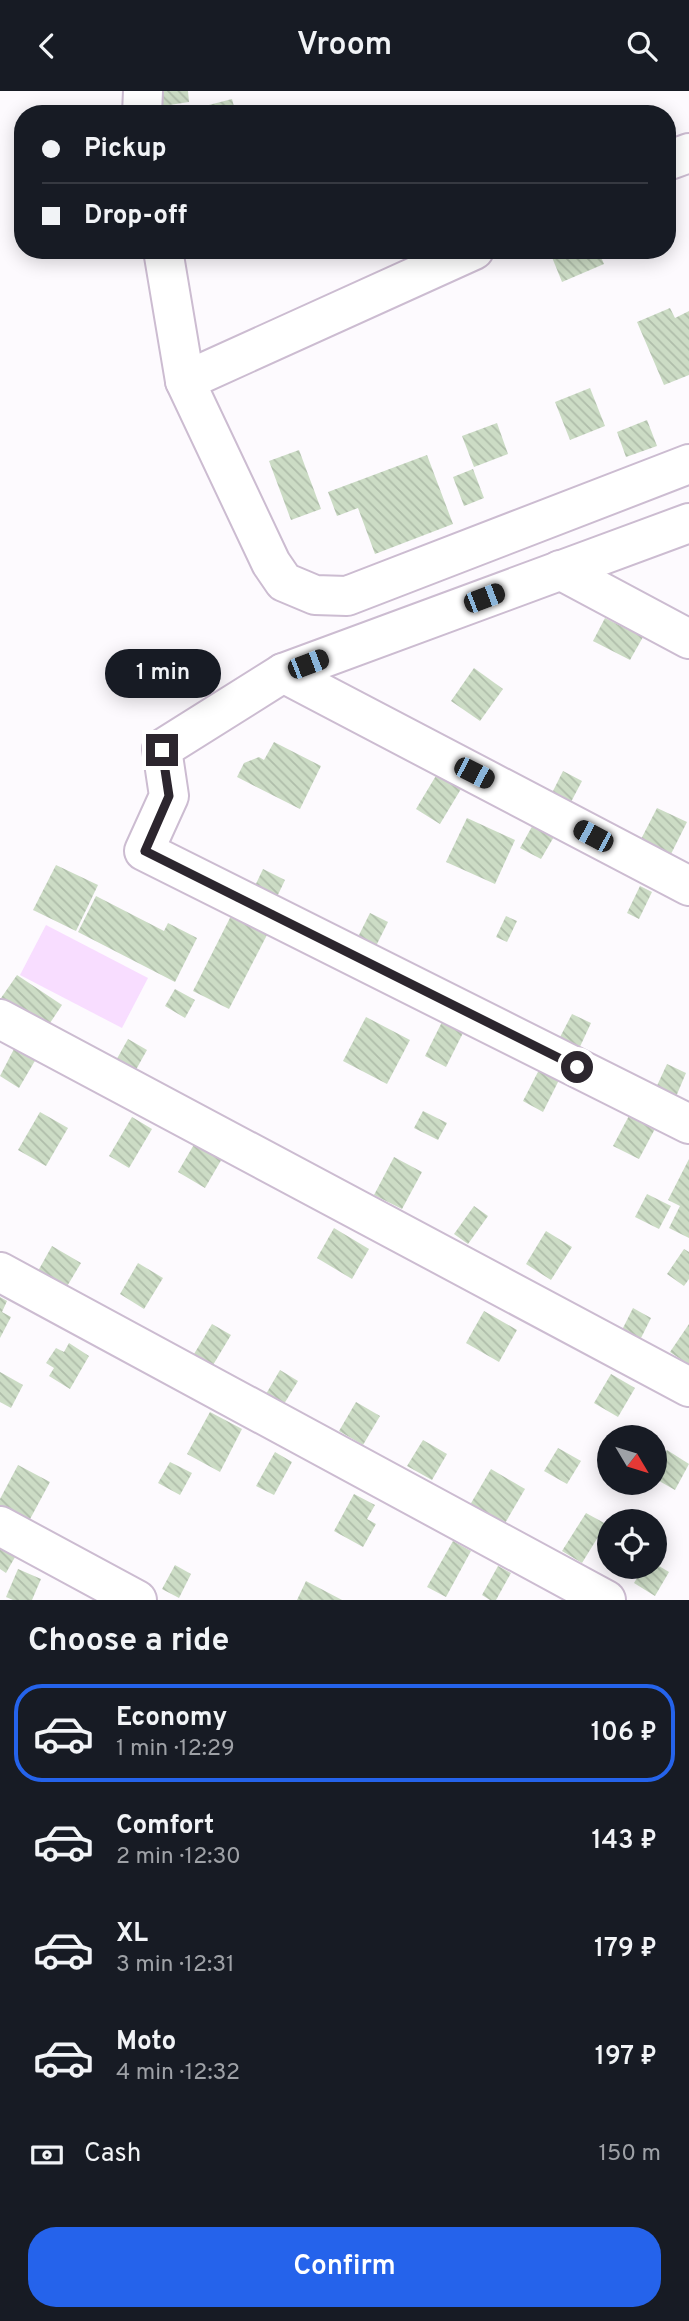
<!DOCTYPE html>
<meta charset="utf-8">
<style>
:root{--surface:#171b24;--page:#20242c;--text:#f1f3f6;--muted:#9ea1a6;--line:#363941;--accent:#2563eb}
body{margin:0;font-family:Overpass,sans-serif;background:var(--page);color:var(--text);height:100vh;display:flex;flex-direction:column;font-size:26px;white-space:nowrap}
*{box-sizing:border-box;margin:0}
p{font-size:23px;color:var(--muted)}
.icon{flex:none;width:38px;height:38px;fill:none;stroke:currentColor;stroke-width:2;stroke-linecap:round;stroke-linejoin:round}
.map{position:relative;height:1509px;overflow:hidden}
.drawer{display:flex;flex-direction:column;background:var(--surface);flex:1}
.drawer>*{flex:none}
.top-card{position:absolute;left:14px;top:14px;width:662px;height:154px;border-radius:28px;box-shadow:0 4px 18px #0003;display:grid;align-content:center;height:154px;padding:0 28px;background:var(--surface)}
.needle{width:46px;rotate:128deg}
.buttons{position:absolute;left:597px;top:1334px;display:grid;gap:14px}
.buttons a{display:grid;place-items:center;width:70px;height:70px;border-radius:50%;background:var(--surface);box-shadow:0 4px 18px #0003;font-size:35px}
.end{position:absolute;width:32px;height:32px;margin:-16px;border:9px solid #2c262e;background:#fff;box-shadow:0 0 0 4px #fff}
.from{border-radius:50%}
.bubble{position:absolute;height:49px;border-radius:24px;background:var(--surface);box-shadow:0 4px 18px #0003;font-size:23px;font-weight:600;line-height:49px;text-align:center}
.car{position:absolute;width:21px;height:42px;margin:-21px -10px;border-radius:9px;box-shadow:0 0 5px 2px #0007;background:linear-gradient(#222 24%,#8ab4d8 0 40%,#222 0 76%,#8ab4d8 0 86%,#222 0)}
.top-card b{display:flex;align-items:center;gap:24px;height:66px;font-size:26px}
.top-card b+b{border-top:2px solid var(--line)}
.top-card i{width:18px;height:18px;background:var(--text)}
ul{padding:0;list-style:none}
li{display:flex;align-items:center;gap:21px;height:98px;margin:0 14px 10px;padding:0 14px;border:4px solid transparent;border-radius:28px}
li div{flex:1}
li b{display:block;font-size:26px}
li em{font-style:normal;font-weight:600}
li.current{border-color:var(--accent)}
li>.icon{width:63px;height:63px;stroke-width:1.5}
h2{padding:0 28px;font-size:32px;line-height:84px}
.pay{display:flex;align-items:center;gap:18px;height:77px;padding:0 28px;font-size:26px}
.pay p{margin-inline-start:auto}
.button{display:flex;gap:14px;margin-top:auto;padding:14px 28px}
.button a{flex:1;height:80px;border-radius:28px;background:var(--accent);color:#fff;font-size:28px;font-weight:600;line-height:80px;text-align:center}
header{display:flex;justify-content:space-between;align-items:center;height:91px;padding:0 28px;background:var(--surface);font-size:32px;font-weight:600}
.map>svg:first-child{display:block}
.grass{fill:#f8ddff}
.building{fill:url(#building-back-hatch)}
.lines{fill:none;stroke-linecap:round;stroke-linejoin:round}
.minor-casing{stroke:#ccbcd1;stroke-width:42}
.minor{stroke:#fff;stroke-width:38}
.route{stroke:#2c262e;stroke-width:9}
</style>
<header><svg class="icon" aria-label="back" viewBox="0 0 24 24"><path d="M15 5l-7 7 7 7"/></svg>Vroom<svg class="icon" aria-label="search" viewBox="0 0 24 24"><circle cx="10" cy="10" r="6"/><path d="M15 15l6 6"/></svg></header>
<div class="map">
<svg width="689" height="1509" viewBox="0 0 689 1509">
<defs>
<pattern id="building-back-hatch" width="6" height="6" patternUnits="userSpaceOnUse" patternTransform="scale(1.75)"><rect width="6" height="6" fill="#ccdcc5"/><path d="M-1 5l2 2M0 0l6 6M5-1l2 2" fill="none" stroke="#afbdaa"/></pattern>
</defs>
<rect width="100%" height="100%" fill="#fdfafe"/>
<path class="grass" d="M46,834L148,887L122,937L20,884Z"/>
<g class="building">
<path d="M161,0H188L189,11L163,15Z"/>
<path d="M232,8L236,23H207L205,15Z"/>
<path d="M391,159H418L394,168Z"/>
<path d="M549,159H598L604,173L562,191Z"/>
<path d="M670,217L675,227L689,220V284L664,294L637,231Z"/>
<path d="M590,297L605,335L570,349L555,311Z"/>
<path d="M647,329L657,355L626,366L617,341Z"/>
<path d="M497,332L508,363L474,376L462,345Z"/>
<path d="M299,359L321,418L291,429L269,370Z"/>
<path d="M427,364L453,433L375,463L358,417L337,425L328,401Z"/>
<path d="M473,378L484,407L464,415L453,386Z"/>
<path d="M605,527L643,546L630,569L593,550Z"/>
<path d="M474,577L503,598L480,630L451,610Z"/>
<path d="M274,651L321,675L300,718L237,686L244,672L259,666L264,669Z"/>
<path d="M563,680L582,690L571,711L552,702Z"/>
<path d="M437,683L461,698L440,733L416,718Z"/>
<path d="M657,717L687,731L667,771L637,756Z"/>
<path d="M467,727L515,749L495,793L446,771Z"/>
<path d="M534,732L555,744L541,768L520,757Z"/>
<path d="M56,774L98,794L76,840L33,819Z"/>
<path d="M263,778L285,789L276,808L254,797Z"/>
<path d="M640,795L652,801L639,828L627,822Z"/>
<path d="M96,805L164,840L168,832L197,847L175,891L78,841Z"/>
<path d="M233,821L269,840L229,918L193,900Z"/>
<path d="M370,822L388,831L375,857L357,848Z"/>
<path d="M506,825L517,830L507,851L496,846Z"/>
<path d="M17,884L62,914L46,938L1,907Z"/>
<path d="M175,898L195,909L185,927L165,915Z"/>
<path d="M572,923L591,932L578,960L558,950Z"/>
<path d="M366,926L410,949L387,993L343,970Z"/>
<path d="M443,929L464,940L446,976L425,965Z"/>
<path d="M128,948L147,959L133,984L114,973Z"/>
<path d="M15,956L36,968L19,997L0,985Z"/>
<path d="M667,973L686,982L675,1008L655,999Z"/>
<path d="M541,975L561,985L543,1021L523,1010Z"/>
<path d="M423,1020L447,1032L438,1049L414,1037Z"/>
<path d="M40,1021L68,1037L46,1075L18,1059Z"/>
<path d="M631,1021L657,1034L639,1068L613,1055Z"/>
<path d="M132,1026L152,1038L129,1077L109,1065Z"/>
<path d="M196,1050L223,1066L205,1097L178,1081Z"/>
<path d="M394,1066L422,1081L402,1118L374,1104Z"/>
<path d="M689,1068V1147L669,1137L680,1115L668,1109Z"/>
<path d="M647,1103L671,1115L659,1138L635,1126Z"/>
<path d="M474,1115L488,1125L468,1153L454,1143Z"/>
<path d="M334,1137L369,1158L352,1188L317,1167Z"/>
<path d="M546,1140L572,1156L551,1189L526,1173Z"/>
<path d="M52,1155L81,1172L66,1197L38,1180Z"/>
<path d="M684,1158L689,1161V1188L684,1195L667,1183Z"/>
<path d="M138,1172L163,1187L144,1218L120,1203Z"/>
<path d="M0,1206L7,1210L2,1221L11,1226L0,1247Z"/>
<path d="M633,1217L651,1227L639,1251L621,1241Z"/>
<path d="M484,1220L517,1239L499,1271L466,1252Z"/>
<path d="M212,1233L231,1244L210,1279L191,1268Z"/>
<path d="M689,1233V1274L670,1261Z"/>
<path d="M69,1252L89,1265L70,1298L49,1285L54,1277L46,1272L56,1257L64,1261Z"/>
<path d="M280,1279L298,1290L284,1313L266,1303Z"/>
<path d="M0,1281L23,1294L11,1317L0,1311Z"/>
<path d="M611,1283L635,1297L618,1326L594,1312Z"/>
<path d="M356,1311L380,1325L363,1354L339,1340Z"/>
<path d="M210,1321L242,1338L220,1381L187,1363Z"/>
<path d="M423,1349L447,1363L432,1389L407,1375Z"/>
<path d="M558,1357L581,1370L567,1393L544,1380Z"/>
<path d="M667,1359L689,1373L675,1399L654,1387V1379Z"/>
<path d="M275,1361L292,1371L274,1404L256,1395Z"/>
<path d="M170,1371L192,1382L180,1404L158,1392Z"/>
<path d="M18,1374L50,1391L29,1430L0,1415V1408Z"/>
<path d="M491,1378L525,1398L501,1439L467,1419Z"/>
<path d="M354,1403L375,1414L367,1428L376,1433L363,1456L334,1440Z"/>
<path d="M586,1422L606,1433L582,1472L562,1460Z"/>
<path d="M0,1448L19,1459L6,1482L0,1478Z"/>
<path d="M453,1450L471,1460L446,1506L427,1496Z"/>
<path d="M654,1472L669,1481L655,1505L634,1492L644,1475H654Z"/>
<path d="M175,1474L191,1483L179,1507L162,1498Z"/>
<path d="M498,1475L511,1482L496,1509H490L482,1504Z"/>
<path d="M18,1478L41,1488L32,1509H13L6,1506Z"/>
<path d="M306,1490L342,1509H297Z"/>
</g>
<g class="lines">
<defs>
<g id="minor">
<path d="M142,23L143,0"/>
<path d="M667,70L689,62"/>
<path d="M163,159L185,290L271,472L284,491L315,504L347,505L689,373"/>
<path d="M185,290L474,159"/>
<path d="M689,432L283,582L162,658L169,705L144,760L689,1033"/>
<path d="M560,479L689,548"/>
<path d="M283,582L689,795"/>
<path d="M0,928L689,1296"/>
<path d="M0,1181L606,1509"/>
<path d="M0,1435L137,1509"/>
</g>
</defs>
<use href="#minor" class="minor-casing"/>
<use href="#minor" class="minor"/>
</g>
<g class="lines">
<path class="route" d="M162,659L169,705L145,760L577,976"/>
</g>
</svg>
<div class="buttons">
<a><svg class="needle" viewBox="-14 -14 28 28"><path d="M0-13l5 13h-10z" fill="#e53935"/><path d="M0 13l5-13h-10z" fill="#9ea1a6"/></svg></a>
<a><svg class="icon" aria-label="locate" viewBox="0 0 24 24"><circle cx="12" cy="12" r="6"/><path d="M12 2v4M12 18v4M2 12h4M18 12h4"/></svg></a>
</div>
<i class="end from" style="left:577px;top:976px"></i>
<i class="end" style="left:162px;top:659px"></i>
<div class="bubble" style="left:105px;top:558px;width:116px">1 min</div>
<i class="car" style="left:484px;top:507px;rotate:69deg"></i>
<i class="car" style="left:308px;top:573px;rotate:69deg"></i>
<i class="car" style="left:474px;top:682px;rotate:117deg"></i>
<i class="car" style="left:593px;top:745px;rotate:298deg"></i>
<div class="top-card">
<b><i class="from"></i>Pickup</b>
<b><i></i>Drop-off</b>
</div>
</div>
<section class="drawer">
<h2>Choose a ride</h2>
<ul>
<li class="current"><svg class="icon" aria-label="car" viewBox="0 0 24 24"><path d="M5 17H2v-5l4-1 3-4h7l3 4 3 1v5h-3M9 17h6M6 11h13"/><circle cx="7" cy="17" r="2"/><circle cx="17" cy="17" r="2"/></svg><div><b>Economy</b><p>1 min · 12:29</p></div><em>106 ₽</em></li>
<li><svg class="icon" aria-label="car" viewBox="0 0 24 24"><path d="M5 17H2v-5l4-1 3-4h7l3 4 3 1v5h-3M9 17h6M6 11h13"/><circle cx="7" cy="17" r="2"/><circle cx="17" cy="17" r="2"/></svg><div><b>Comfort</b><p>2 min · 12:30</p></div><em>143 ₽</em></li>
<li><svg class="icon" aria-label="car" viewBox="0 0 24 24"><path d="M5 17H2v-5l4-1 3-4h7l3 4 3 1v5h-3M9 17h6M6 11h13"/><circle cx="7" cy="17" r="2"/><circle cx="17" cy="17" r="2"/></svg><div><b>XL</b><p>3 min · 12:31</p></div><em>179 ₽</em></li>
<li><svg class="icon" aria-label="car" viewBox="0 0 24 24"><path d="M5 17H2v-5l4-1 3-4h7l3 4 3 1v5h-3M9 17h6M6 11h13"/><circle cx="7" cy="17" r="2"/><circle cx="17" cy="17" r="2"/></svg><div><b>Moto</b><p>4 min · 12:32</p></div><em>197 ₽</em></li>
</ul>
<div class="pay"><svg class="icon" aria-label="cash" viewBox="0 0 24 24"><path d="M3 7h18v10H3z"/><circle cx="12" cy="12" r="2"/></svg>Cash<p>150 m</p></div>
<div class="button"><a>Confirm</a></div>
</section>
